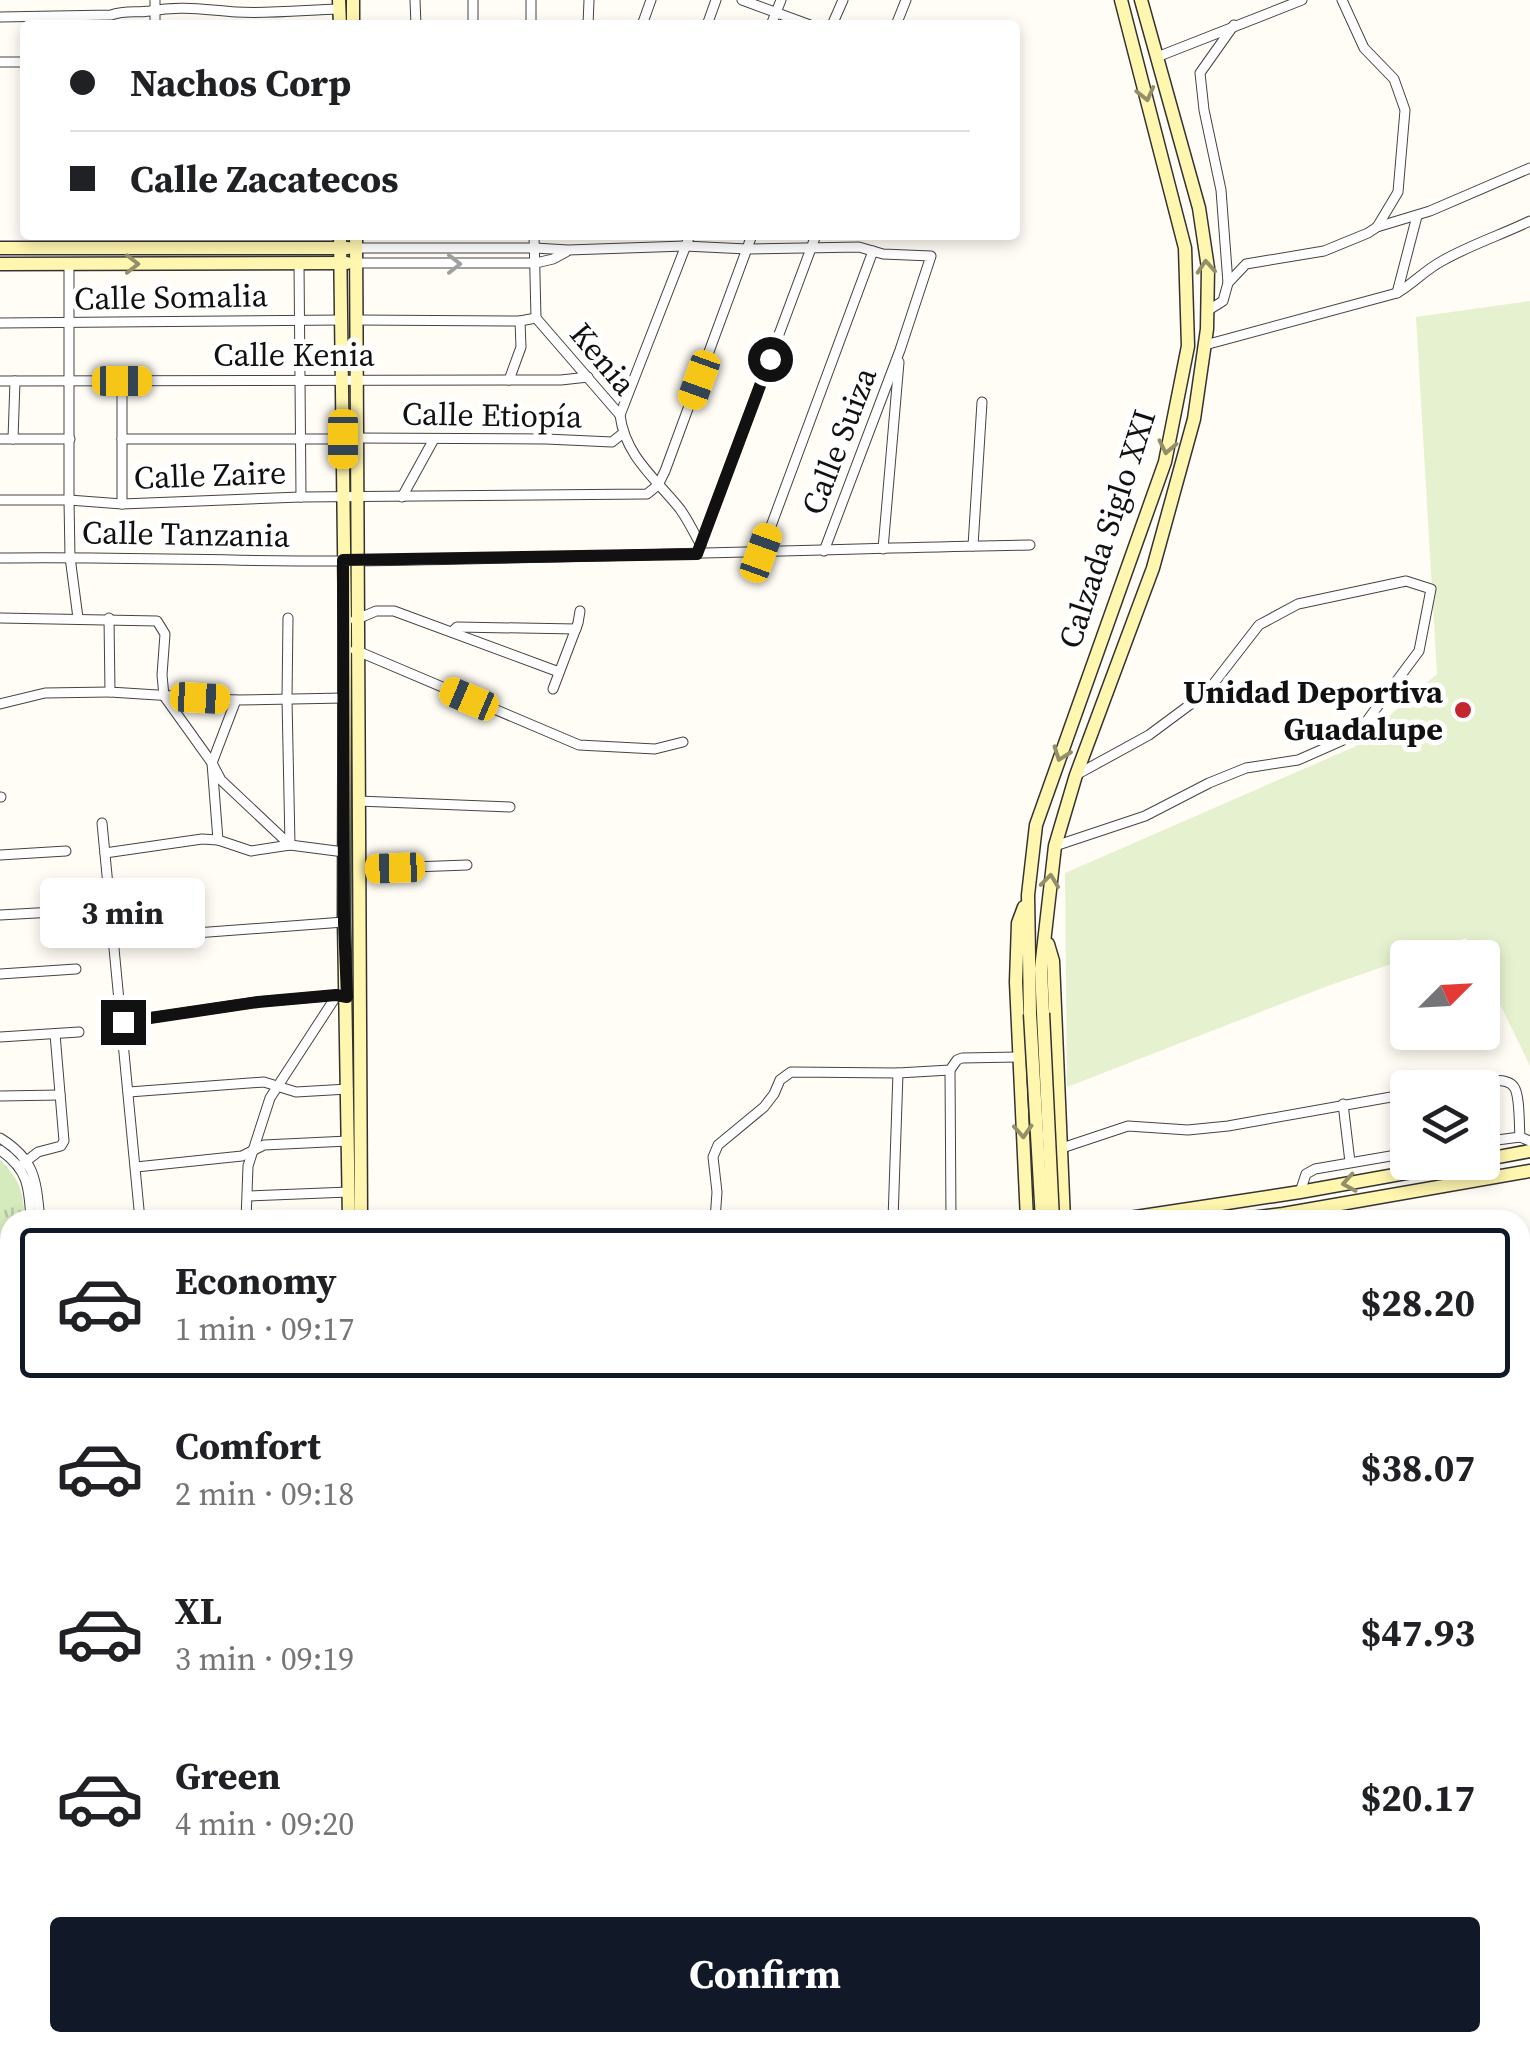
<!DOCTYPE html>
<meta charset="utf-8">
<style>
:root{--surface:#fff;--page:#f6f6f6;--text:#202124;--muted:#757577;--line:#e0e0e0;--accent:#111827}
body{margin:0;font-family:"Source Serif 4",serif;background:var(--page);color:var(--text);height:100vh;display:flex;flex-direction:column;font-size:38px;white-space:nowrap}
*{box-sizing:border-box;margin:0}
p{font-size:32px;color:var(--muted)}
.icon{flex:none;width:55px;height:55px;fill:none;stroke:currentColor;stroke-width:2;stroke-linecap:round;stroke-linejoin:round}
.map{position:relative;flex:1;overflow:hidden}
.sheet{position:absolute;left:0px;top:1210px;width:1530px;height:842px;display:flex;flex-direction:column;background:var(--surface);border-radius:30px 30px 0 0;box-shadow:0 5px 15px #0003}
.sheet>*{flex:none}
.guide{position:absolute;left:20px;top:20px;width:1000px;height:220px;border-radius:10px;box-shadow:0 5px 15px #0003;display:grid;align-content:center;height:220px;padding:0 50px;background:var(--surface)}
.needle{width:65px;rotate:66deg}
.buttons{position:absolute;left:1390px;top:940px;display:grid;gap:20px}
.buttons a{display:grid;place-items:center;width:110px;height:110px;border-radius:10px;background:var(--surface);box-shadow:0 5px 15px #0003;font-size:50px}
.end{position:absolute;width:45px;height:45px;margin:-22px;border:12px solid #111;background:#fff;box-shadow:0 0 0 5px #fff}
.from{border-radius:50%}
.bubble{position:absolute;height:70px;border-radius:10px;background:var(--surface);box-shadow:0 5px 15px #0003;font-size:32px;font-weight:700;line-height:70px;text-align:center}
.car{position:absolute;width:30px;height:60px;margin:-30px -15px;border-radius:12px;box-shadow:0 0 8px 2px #0007;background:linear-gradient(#f5c518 24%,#345 0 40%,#f5c518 0 76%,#345 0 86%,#f5c518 0)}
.guide b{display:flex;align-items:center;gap:35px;height:95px;font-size:38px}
.guide b+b{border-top:2px solid var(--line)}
.guide i{width:25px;height:25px;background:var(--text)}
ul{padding:18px 0 0;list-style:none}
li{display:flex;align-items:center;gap:30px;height:150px;margin:0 20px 15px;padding:0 30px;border:5px solid transparent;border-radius:10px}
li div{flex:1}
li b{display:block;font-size:38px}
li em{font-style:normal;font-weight:700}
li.current{border-color:var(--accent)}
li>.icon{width:90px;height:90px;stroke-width:1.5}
.cta{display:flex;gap:20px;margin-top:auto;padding:20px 50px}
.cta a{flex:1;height:115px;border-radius:10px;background:var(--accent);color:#fff;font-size:40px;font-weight:700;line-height:115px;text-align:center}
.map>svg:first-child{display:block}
.park{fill:url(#park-tufts)}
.pitch{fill:#e6f2cf}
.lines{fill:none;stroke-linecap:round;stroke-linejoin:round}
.stream{stroke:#3f96cf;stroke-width:2.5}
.street-casing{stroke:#444;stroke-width:11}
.secondary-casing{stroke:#333;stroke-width:15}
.street{stroke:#fff;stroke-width:9}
.secondary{stroke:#fff6b0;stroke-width:12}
.secondary-bridge-casing{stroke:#333;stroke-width:15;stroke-linecap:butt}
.secondary-bridge{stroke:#fff6b0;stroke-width:12}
.oneway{stroke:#948f68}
.oneway2{stroke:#a0a0a0}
.route{stroke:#111;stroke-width:12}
.poi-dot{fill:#c4262e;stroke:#fff;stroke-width:4}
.labels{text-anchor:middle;stroke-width:10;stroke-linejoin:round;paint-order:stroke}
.street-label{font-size:32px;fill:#111;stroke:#fff}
.poi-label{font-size:32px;font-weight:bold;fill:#111;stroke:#fff;text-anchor:end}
</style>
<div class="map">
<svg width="1530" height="2051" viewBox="0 0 1530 2051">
<defs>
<pattern id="park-tufts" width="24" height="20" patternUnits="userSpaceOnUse" patternTransform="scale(2.5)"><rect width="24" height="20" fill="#d5ebbd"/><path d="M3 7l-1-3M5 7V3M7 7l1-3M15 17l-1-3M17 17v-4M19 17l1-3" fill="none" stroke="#b6c8a1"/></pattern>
</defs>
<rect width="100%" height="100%" fill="#fffdf5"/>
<path class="park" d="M0,1160C21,1180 23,1192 25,1220H10V1266L0,1267Z"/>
<path class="pitch" d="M1530,301V1066L1483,969L1482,958L1477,957L1466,938L1325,987L1067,1087L1065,873L1354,747L1437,674L1416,317Z"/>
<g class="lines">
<g class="stream">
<path d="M0,1493L10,1490"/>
<path d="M184,2042L189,2051"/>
</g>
<defs>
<g id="street">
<path d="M415,0L416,25"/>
<path d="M742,0L810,25"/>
<path d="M1342,0L1364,48L1394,79L1405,110L1398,192L1377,227"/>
<path d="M0,17L111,15C125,10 136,13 150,11C181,5 206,10 236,12C270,14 306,10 339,9"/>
<path d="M155,25V0"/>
<path d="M473,25V0"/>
<path d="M531,25V0"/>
<path d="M588,25L589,0"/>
<path d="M642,25L651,0"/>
<path d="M707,25L716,0"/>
<path d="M771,25L781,0"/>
<path d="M832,25L843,0"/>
<path d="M896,25L906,0"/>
<path d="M1157,57L1302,0"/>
<path d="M0,62H25"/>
<path d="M534,235L536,318"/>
<path d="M356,248H535L568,250L685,246L747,249L859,247L883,254L931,256L900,350L824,551"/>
<path d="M299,263L301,497"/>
<path d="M356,263H536L553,259L566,252"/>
<path d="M69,264V500L70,557L78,618"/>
<path d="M1228,283L1221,190L1204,110L1200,73L1234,25"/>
<path d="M1397,293L1417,216"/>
<path d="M1207,311L1223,301L1228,283L1246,264L1324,251L1368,233L1377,227L1430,211L1530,168"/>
<path d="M536,318L620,415C625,456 656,479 680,509C688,520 694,533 701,545"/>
<path d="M357,320L520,321L536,318"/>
<path d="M0,323L342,320"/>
<path d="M1205,345L1397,293C1413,284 1425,270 1442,261C1470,245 1501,235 1530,221"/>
<path d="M509,380L521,347L520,321"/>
<path d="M0,381L561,380L588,377"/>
<path d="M620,415L690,235"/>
<path d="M357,438L546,439L612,442L622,434"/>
<path d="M0,439H70"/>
<path d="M13,439L15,381"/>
<path d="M122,439H343"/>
<path d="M402,497L434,439"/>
<path d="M0,500H69L122,504L301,497L647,494L658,485L665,471L752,235"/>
<path d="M122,504V381"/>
<path d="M973,546L982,402"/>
<path d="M883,549L899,362"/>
<path d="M761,553L873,251"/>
<path d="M697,554L816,235"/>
<path d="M0,558C119,556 237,562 356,561C581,558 806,549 1030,545"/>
<path d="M0,618L157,621L165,634L162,675L164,696L212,763L221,780L290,845"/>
<path d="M109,618L110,692L236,700L344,698"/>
<path d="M288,618L287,699L290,845L344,852"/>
<path d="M355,620L376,611H394L559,672"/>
<path d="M452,632L457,627L576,629"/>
<path d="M355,650L579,745L655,749L683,742"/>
<path d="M553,689L578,623L580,611"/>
<path d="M0,704L45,693L110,692"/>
<path d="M0,797H1"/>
<path d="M358,801L510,807"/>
<path d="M102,823L140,1220"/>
<path d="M218,840L212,763L236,700"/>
<path d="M1055,846L1145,816L1209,783L1246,768L1298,760L1357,734L1419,651L1431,589L1406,581L1298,604L1259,625L1207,692L1149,735L1076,775"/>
<path d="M105,853L202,839L218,840L251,851L290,845"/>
<path d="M0,855L66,851"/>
<path d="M359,869L467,865"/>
<path d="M0,915L72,911"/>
<path d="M115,939L344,922"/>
<path d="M0,974L76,969"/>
<path d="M123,1022L257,1002L338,995"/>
<path d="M0,1037L79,1032"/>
<path d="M950,1070L951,1220"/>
<path d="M1448,1088C1463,1085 1505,1073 1514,1087C1520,1095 1519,1125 1520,1137L1530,1141"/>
<path d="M129,1092L264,1082L296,1092L348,1089"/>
<path d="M0,1096L60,1095"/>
<path d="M1343,1104L1350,1162"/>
<path d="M0,1138C36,1160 36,1181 40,1220"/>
<path d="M1482,1142L1520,1137"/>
<path d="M1062,1148L1128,1126L1188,1130L1228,1126L1408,1094"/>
<path d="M0,1150C29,1170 29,1188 31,1220"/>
<path d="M20,1166L38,1152L61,1146L64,1141L55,1034"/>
<path d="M136,1167L242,1156L264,1145L348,1141"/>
<path d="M1300,1192L1306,1174L1315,1169L1408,1153"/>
<path d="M248,1196L349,1192"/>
<path d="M246,1220L248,1166L270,1098L337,995"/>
<path d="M715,1220L717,1192L713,1157L718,1145L764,1107L774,1094L780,1080L791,1072L898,1073L950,1070L957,1060L962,1058L1019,1057"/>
<path d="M893,1220L898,1073"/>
<path d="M1520,1436L1530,1437"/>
<path d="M0,1529L10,1527"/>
<path d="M1520,1531L1530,1532"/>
<path d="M0,1591L10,1588"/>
<path d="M1520,1614L1530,1668"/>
<path d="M0,1653L10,1651"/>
<path d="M0,1682L10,1691"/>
<path d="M1520,1695H1530"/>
<path d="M1520,1733L1530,1734"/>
<path d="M1520,1814H1530"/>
<path d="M0,1834L10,1836"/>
<path d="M1520,1869H1530"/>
<path d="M0,1920L4,1894"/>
<path d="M1520,1960H1525"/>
<path d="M0,1976H10"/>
<path d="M0,2042H10"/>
<path d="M646,2042L670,2048"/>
<path d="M705,2042L706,2051"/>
<path d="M1445,2042L1450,2051"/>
<path d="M766,2050L767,2051"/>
<path d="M411,2051L412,2042"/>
</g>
<g id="secondary">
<path d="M339,0L340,25"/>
<path d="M353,25V0"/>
<path d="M340,235L345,623L344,922L349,1220"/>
<path d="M356,235L361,1220"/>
<path d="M0,248H348"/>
<path d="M0,264L347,263"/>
<path d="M1024,907L1018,923L1016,982L1027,1220"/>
<path d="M1048,944L1053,961L1064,1220"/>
<path d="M1043,1013L1041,969L1055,846L1076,775L1153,568L1194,419L1207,329L1208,268L1199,208L1141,0"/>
<path d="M1030,1014L1028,895L1036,825L1165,462L1188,346L1185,248L1121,0"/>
<path d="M1482,1160L1530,1151"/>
<path d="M1116,1220L1300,1192L1467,1162"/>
<path d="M1236,1220L1283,1214L1530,1171"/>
<path d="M0,1324L10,1323"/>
<path d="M0,1343L10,1342"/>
<path d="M1118,2042L1121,2051"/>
<path d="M1145,2042L1148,2051"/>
<path d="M352,2051V2042"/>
<path d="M367,2051V2042"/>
</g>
</defs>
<use href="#street" class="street-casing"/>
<use href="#secondary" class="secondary-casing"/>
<use href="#street" class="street"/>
<use href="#secondary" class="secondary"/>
<defs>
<g id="secondary-bridge">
<path d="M1043,1013L1053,1220"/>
<path d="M1030,1014L1042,1220"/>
</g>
</defs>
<use href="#secondary-bridge" class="secondary-bridge-casing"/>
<use href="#secondary-bridge" class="secondary-bridge"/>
</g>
<defs><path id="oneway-chevron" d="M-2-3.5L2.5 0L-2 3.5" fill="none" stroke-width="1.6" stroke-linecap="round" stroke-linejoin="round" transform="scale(2.5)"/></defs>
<g class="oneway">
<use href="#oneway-chevron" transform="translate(1146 94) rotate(76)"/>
<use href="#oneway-chevron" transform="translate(132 264)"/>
<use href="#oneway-chevron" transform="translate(1206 267) rotate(-94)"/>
<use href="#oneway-chevron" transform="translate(1167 447) rotate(102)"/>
<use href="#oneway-chevron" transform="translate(1061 754) rotate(110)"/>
<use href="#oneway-chevron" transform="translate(1050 881) rotate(-83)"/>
<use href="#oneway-chevron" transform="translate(1023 1131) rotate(87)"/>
<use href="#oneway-chevron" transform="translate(1349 1183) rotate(170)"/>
</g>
<use class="oneway2" href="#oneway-chevron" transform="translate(454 264)"/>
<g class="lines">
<path class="route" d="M123,1022L258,1002L336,995L347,997L344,922L343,560L697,554L770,359"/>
</g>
<circle class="poi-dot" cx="1463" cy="710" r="10"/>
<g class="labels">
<g class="street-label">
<text transform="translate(171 297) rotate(-1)" y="11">Calle Somalia</text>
<text x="294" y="366">Calle Kenia</text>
<text transform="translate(603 359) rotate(50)" y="11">Kenia</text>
<text transform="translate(492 415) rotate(1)" y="11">Calle Etiopía</text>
<text transform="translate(839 441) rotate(-69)" y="11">Calle Suiza</text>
<text transform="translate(210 475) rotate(-2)" y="11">Calle Zaire</text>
<text transform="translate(1107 529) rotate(-72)" y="11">Calzada Siglo XXI</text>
<text transform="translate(186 534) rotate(1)" y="11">Calle Tanzania</text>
</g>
<g class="poi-label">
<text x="1443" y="703">Unidad Deportiva<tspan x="1443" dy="37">Guadalupe</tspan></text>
</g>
</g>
</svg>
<div class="buttons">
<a><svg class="needle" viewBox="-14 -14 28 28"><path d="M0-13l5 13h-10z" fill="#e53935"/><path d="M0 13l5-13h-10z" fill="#757577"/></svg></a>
<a><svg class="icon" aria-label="layers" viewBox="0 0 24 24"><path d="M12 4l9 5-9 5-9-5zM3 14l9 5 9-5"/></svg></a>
</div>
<i class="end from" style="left:770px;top:359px"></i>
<i class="end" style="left:123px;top:1022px"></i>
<div class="bubble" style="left:40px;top:878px;width:165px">3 min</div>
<i class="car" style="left:699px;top:380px;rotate:200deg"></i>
<i class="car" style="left:122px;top:381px;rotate:90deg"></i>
<i class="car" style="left:343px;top:439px;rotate:180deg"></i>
<i class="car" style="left:761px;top:553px;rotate:20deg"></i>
<i class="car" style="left:200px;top:698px;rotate:93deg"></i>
<i class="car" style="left:469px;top:699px;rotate:293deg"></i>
<i class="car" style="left:395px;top:868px;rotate:268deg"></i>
<div class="guide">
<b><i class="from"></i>Nachos Corp</b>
<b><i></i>Calle Zacatecos</b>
</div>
<section class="sheet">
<ul>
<li class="current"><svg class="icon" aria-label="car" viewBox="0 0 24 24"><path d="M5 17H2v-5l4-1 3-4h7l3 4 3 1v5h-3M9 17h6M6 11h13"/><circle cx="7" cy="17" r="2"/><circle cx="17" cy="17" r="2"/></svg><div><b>Economy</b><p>1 min · 09:17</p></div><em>$28.20</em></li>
<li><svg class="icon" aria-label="car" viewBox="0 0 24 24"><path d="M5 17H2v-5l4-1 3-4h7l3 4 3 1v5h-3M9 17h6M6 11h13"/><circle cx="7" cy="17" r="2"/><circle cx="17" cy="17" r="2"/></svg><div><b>Comfort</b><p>2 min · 09:18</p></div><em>$38.07</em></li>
<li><svg class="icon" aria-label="car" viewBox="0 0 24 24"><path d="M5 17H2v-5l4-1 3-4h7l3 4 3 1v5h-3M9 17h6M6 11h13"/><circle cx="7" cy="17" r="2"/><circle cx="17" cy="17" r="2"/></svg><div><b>XL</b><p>3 min · 09:19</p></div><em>$47.93</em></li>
<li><svg class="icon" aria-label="car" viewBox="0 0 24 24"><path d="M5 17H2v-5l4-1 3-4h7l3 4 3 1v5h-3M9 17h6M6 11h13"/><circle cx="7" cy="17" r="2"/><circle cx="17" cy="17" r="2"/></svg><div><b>Green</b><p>4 min · 09:20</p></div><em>$20.17</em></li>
</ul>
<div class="cta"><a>Confirm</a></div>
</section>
</div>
